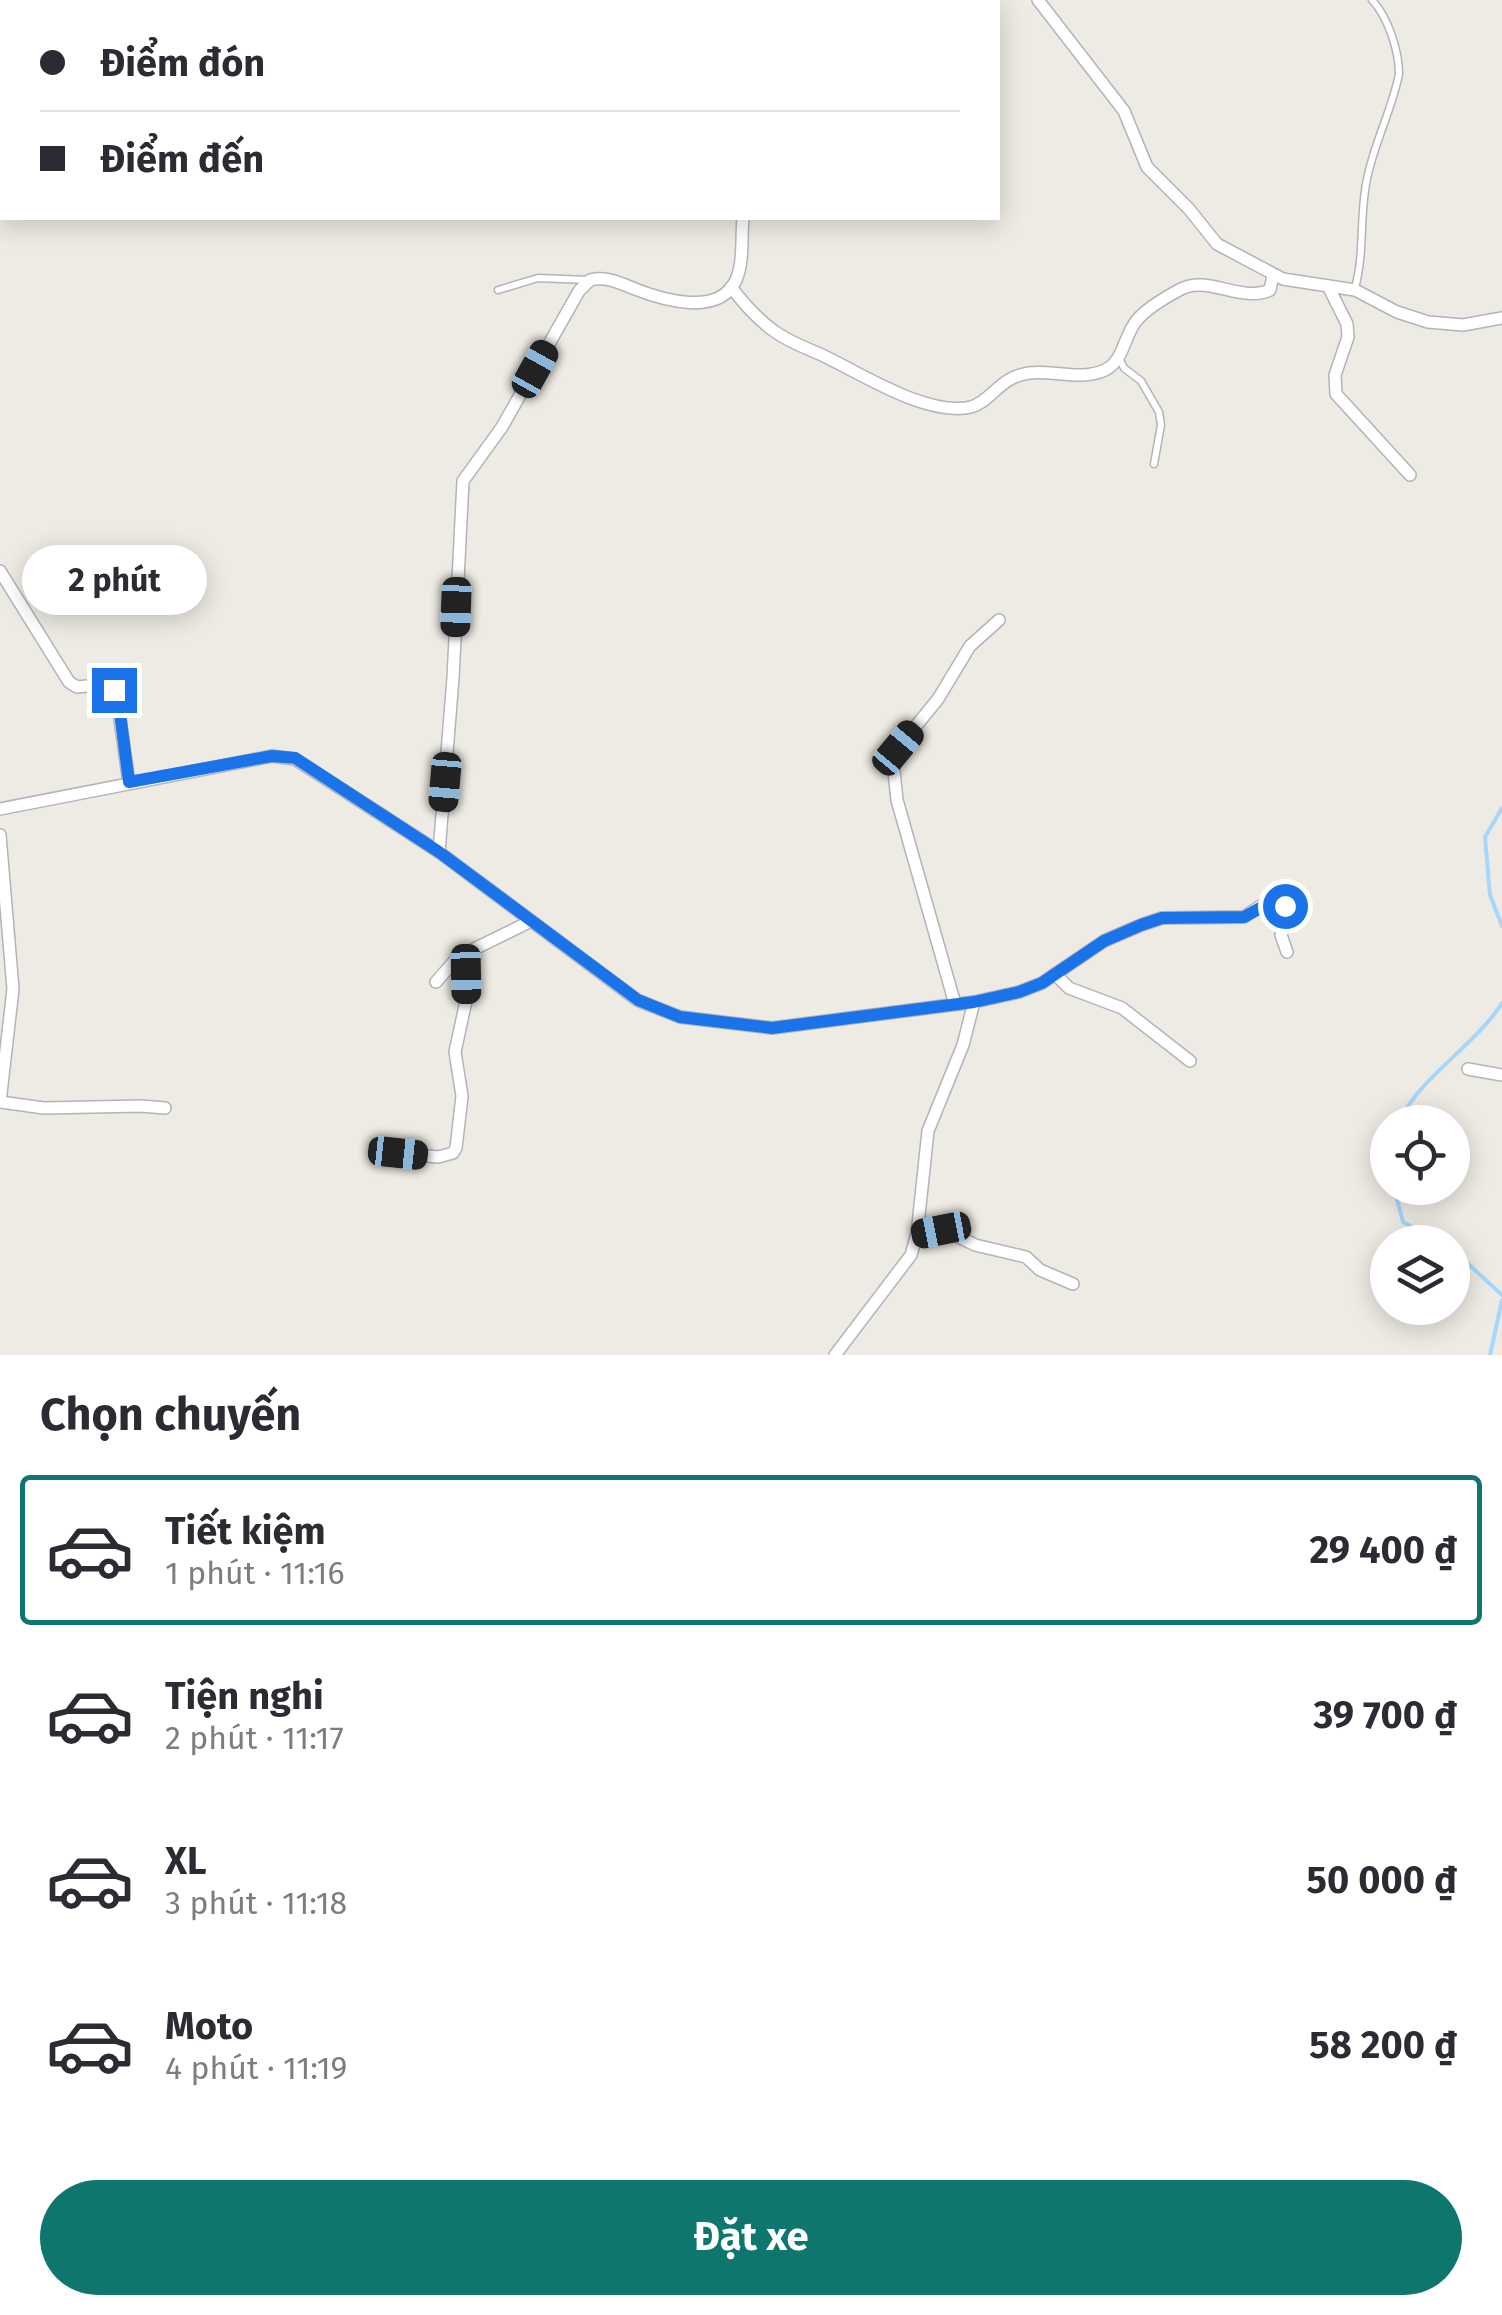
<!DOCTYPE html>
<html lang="vi">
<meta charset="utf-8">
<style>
:root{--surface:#fff;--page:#f2f2f3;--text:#2b2b33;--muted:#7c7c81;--line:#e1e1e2;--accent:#0f766e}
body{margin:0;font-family:"Fira Sans",sans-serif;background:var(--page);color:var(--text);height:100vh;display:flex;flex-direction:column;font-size:38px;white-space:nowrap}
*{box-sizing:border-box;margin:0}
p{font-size:32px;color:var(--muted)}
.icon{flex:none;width:55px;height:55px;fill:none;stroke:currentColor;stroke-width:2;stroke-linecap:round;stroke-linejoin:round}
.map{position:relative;height:1355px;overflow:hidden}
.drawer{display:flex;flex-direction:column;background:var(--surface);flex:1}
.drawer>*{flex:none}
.guide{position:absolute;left:0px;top:0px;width:1000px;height:220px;box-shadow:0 5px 25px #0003;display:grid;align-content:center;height:220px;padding:0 40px;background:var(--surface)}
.fabs{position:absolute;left:1370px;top:1105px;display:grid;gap:20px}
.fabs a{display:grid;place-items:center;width:100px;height:100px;border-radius:50%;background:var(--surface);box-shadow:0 5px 25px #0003;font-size:50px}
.end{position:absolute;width:45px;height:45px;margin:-22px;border:12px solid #1a73e8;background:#fff;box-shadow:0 0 0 5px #fff}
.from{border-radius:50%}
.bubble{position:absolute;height:70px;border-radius:35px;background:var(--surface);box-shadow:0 5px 25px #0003;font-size:32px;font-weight:700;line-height:70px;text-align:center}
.car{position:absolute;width:30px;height:60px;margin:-30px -15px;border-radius:12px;box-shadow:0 0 8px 2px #0007;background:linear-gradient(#222 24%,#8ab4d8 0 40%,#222 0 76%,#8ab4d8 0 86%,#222 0)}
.guide b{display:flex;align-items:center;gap:35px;height:95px;font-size:38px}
.guide b+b{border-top:2px solid var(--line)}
.guide i{width:25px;height:25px;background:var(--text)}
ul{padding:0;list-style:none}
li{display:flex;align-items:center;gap:30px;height:150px;margin:0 20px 15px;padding:0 20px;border:5px solid transparent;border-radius:10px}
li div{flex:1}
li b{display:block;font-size:38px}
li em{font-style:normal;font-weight:700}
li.on{border-color:var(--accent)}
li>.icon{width:90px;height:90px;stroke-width:1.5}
h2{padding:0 40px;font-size:45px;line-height:120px}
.cta{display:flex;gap:20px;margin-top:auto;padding:20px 40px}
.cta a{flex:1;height:115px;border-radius:60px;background:var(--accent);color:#fff;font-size:40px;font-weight:700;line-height:115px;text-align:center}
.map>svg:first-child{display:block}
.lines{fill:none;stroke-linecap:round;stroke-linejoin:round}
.stream{stroke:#a6d7fb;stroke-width:4}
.service-casing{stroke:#b1b4b8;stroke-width:9}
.minor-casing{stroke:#b1b4b8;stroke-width:14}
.service{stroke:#fff;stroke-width:6}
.minor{stroke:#fff;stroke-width:11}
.route{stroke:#1a73e8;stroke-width:12}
</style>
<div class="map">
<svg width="1502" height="1355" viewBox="0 0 1502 1355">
<rect width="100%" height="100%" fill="#edebe3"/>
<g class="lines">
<g class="stream">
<path d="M1502,808L1485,837L1490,895L1502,926"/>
<path d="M1400,1122C1415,1081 1476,1045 1502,1003"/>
<path d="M1388,1159V1160"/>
<path d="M1394,1188L1403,1222L1440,1242"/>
<path d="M1452,1249L1502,1295"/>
<path d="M1490,1355L1502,1300"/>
</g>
<defs>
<g id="service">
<path d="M1355,288C1365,252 1359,216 1367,179C1374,143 1392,110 1399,74C1399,51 1388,17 1372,0"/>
<path d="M498,290L538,278L588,280"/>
<path d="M1119,358L1124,368L1141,381L1159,412L1161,425L1154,464"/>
</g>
<g id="minor">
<path d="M1038,0L1124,111L1147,167L1189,209L1217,244L1283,279L1355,290L1397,312L1428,322L1463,325L1502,318"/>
<path d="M910,2L912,0"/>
<path d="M1328,286L1347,324L1348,337L1335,375L1336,394L1410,475"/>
<path d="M731,287C744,304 757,319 774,331C790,343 810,349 828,358C865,376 929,417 971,407C992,401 999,377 1029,373C1054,370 1082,381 1105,370C1124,361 1124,335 1137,320C1148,307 1166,297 1181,289C1208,275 1241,303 1270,290L1273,275"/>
<path d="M0,571L69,682L77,687L106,684L117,698L129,783"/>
<path d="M0,809L272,756L295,759L439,852L637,1000L680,1017L772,1028L974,1002L1019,992L1042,983L1104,941L1141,925L1162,918L1244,917L1262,905L1280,902L1289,913L1281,935L1287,952"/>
<path d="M0,835L13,989L0,1102"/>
<path d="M439,852L453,678L463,481L502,427L579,291L590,280C606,276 620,283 635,289C663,300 719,317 736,280C744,262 741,237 743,218"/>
<path d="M1055,974L1069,988L1122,1008L1190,1061"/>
<path d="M436,982L458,957L529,922"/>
<path d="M955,1004L897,800L893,762L898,748L938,699L970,646L999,620"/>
<path d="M1468,1069L1502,1075"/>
<path d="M0,1102L44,1108L141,1106L165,1108"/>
<path d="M398,1153L438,1157L453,1153L456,1148L462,1096L455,1052L466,1001V953"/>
<path d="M917,1234L947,1231L975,1245L1026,1257L1040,1270L1073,1284"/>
<path d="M835,1355L911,1255L917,1234L928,1131L963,1045L974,1002"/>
</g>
</defs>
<use href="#service" class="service-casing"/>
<use href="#minor" class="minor-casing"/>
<use href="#service" class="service"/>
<use href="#minor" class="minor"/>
</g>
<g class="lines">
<path class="route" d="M114,690L118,698L129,782L272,756L295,758L439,852L638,1000L680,1017L772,1028L974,1002L1019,992L1042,983L1104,941L1141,925L1162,918L1244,917L1273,901L1285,906"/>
</g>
</svg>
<div class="fabs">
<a><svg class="icon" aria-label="locate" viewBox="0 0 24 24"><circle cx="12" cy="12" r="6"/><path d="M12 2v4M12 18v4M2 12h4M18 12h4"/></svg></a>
<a><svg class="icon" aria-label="layers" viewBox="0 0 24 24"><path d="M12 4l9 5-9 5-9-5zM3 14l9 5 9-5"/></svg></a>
</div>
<i class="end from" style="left:1285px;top:906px"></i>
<i class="end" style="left:114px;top:690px"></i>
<div class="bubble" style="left:22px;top:545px;width:185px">2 phút</div>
<i class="car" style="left:535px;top:369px;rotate:29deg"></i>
<i class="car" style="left:456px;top:607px;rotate:182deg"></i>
<i class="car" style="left:898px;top:748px;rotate:40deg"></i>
<i class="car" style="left:445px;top:782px;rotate:185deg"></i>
<i class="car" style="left:466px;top:974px;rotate:179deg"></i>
<i class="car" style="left:398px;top:1153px;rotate:96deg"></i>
<i class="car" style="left:941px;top:1230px;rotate:259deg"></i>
<div class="guide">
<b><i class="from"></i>Điểm đón</b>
<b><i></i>Điểm đến</b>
</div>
</div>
<section class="drawer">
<h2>Chọn chuyến</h2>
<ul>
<li class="on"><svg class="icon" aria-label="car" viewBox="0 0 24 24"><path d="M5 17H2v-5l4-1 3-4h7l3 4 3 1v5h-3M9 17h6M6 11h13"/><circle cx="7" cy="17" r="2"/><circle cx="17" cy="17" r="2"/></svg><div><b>Tiết kiệm</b><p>1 phút · 11:16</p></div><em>29 400 ₫</em></li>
<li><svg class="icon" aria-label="car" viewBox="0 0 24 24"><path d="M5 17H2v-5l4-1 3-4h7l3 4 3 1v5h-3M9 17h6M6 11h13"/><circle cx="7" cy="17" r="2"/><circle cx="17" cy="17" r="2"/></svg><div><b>Tiện nghi</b><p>2 phút · 11:17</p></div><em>39 700 ₫</em></li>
<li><svg class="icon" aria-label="car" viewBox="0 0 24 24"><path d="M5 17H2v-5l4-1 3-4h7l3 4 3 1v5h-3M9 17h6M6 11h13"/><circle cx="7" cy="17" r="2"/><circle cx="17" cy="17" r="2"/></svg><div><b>XL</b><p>3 phút · 11:18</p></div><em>50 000 ₫</em></li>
<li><svg class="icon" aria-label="car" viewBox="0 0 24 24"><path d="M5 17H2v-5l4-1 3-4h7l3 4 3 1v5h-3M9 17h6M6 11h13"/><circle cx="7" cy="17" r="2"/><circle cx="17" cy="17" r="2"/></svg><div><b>Moto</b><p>4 phút · 11:19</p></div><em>58 200 ₫</em></li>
</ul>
<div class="cta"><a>Đặt xe</a></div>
</section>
